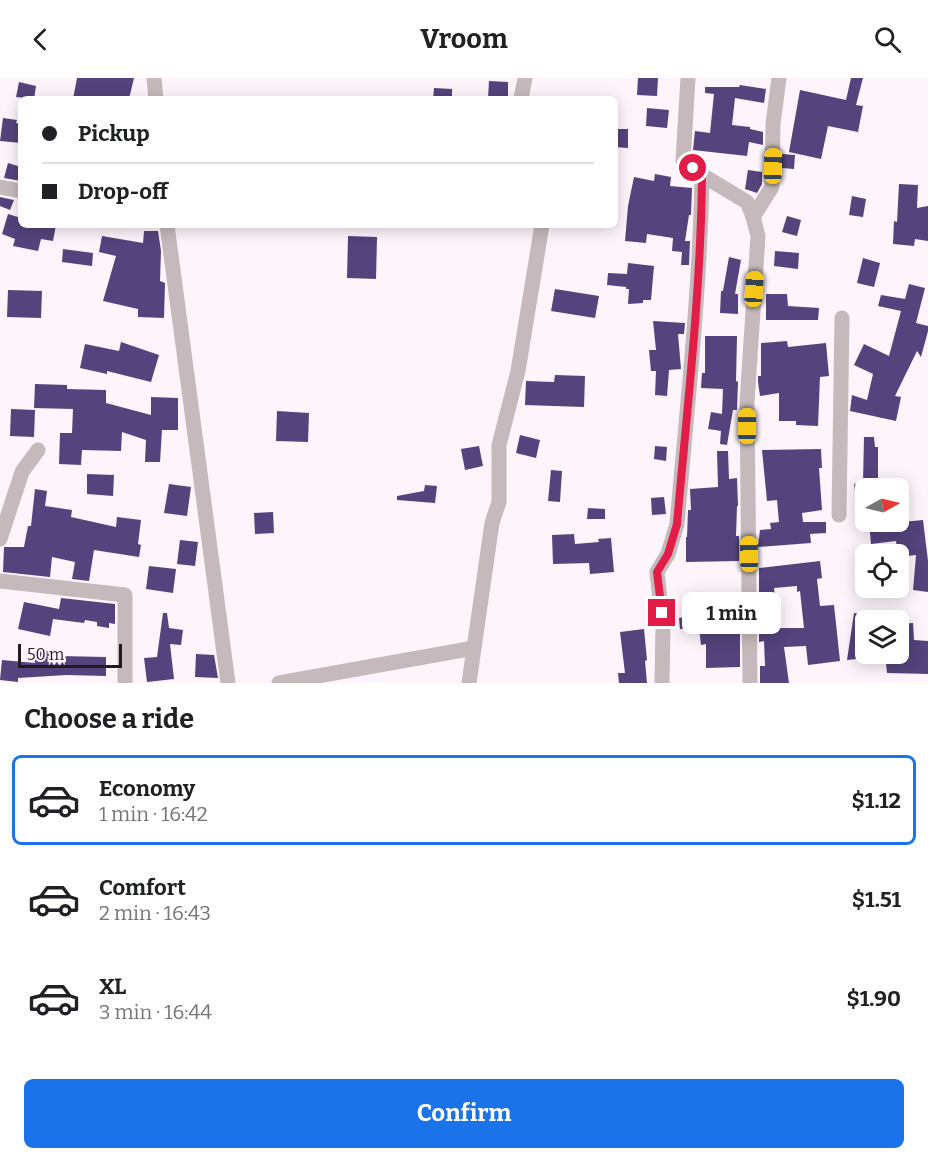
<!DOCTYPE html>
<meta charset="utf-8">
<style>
:root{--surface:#fff;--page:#f2f2f2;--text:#202124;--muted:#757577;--line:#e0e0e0;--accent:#1a73e8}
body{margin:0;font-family:Bitter,serif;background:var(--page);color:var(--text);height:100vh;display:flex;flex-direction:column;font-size:22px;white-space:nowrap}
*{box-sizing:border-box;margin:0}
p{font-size:20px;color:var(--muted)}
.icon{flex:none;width:33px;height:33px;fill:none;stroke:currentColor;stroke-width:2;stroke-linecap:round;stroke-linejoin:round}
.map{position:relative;height:605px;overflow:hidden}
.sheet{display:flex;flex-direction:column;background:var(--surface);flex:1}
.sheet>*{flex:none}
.hud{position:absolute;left:18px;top:18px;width:600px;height:132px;border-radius:9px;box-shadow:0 3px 15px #0003;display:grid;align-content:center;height:132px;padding:0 24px;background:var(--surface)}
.needle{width:39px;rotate:82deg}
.controls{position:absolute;left:855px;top:400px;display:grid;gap:12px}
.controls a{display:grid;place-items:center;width:54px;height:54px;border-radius:9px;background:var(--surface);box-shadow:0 3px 15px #0003;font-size:30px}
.scale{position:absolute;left:18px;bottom:15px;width:104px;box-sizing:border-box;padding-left:6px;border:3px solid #211a21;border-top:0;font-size:16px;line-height:21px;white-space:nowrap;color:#211a21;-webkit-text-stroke:4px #fdf4fc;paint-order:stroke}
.end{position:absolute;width:27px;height:27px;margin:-14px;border:8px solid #e11d48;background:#fff;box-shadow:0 0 0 3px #fff}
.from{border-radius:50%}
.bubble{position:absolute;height:42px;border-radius:9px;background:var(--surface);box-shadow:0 3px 15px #0003;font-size:20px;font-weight:700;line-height:42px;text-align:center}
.car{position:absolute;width:18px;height:36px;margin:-18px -9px;border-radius:8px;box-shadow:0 0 4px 2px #0007;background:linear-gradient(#f5c518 24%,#345 0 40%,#f5c518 0 76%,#345 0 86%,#f5c518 0)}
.hud b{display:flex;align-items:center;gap:21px;height:57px;font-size:22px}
.hud b+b{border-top:2px solid var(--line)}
.hud i{width:15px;height:15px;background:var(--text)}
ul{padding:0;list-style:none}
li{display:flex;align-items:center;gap:18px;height:90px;margin:0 12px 9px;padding:0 12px;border:3px solid transparent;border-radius:9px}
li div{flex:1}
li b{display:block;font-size:22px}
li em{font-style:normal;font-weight:700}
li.selected{border-color:var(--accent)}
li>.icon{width:54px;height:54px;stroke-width:1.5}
h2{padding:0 24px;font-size:27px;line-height:72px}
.cta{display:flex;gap:12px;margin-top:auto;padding:12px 24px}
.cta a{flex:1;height:69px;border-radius:9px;background:var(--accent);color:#fff;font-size:24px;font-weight:700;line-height:69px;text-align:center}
header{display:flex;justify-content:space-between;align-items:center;height:78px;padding:0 24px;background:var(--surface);font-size:27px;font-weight:700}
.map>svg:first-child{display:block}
.building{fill:#54437c;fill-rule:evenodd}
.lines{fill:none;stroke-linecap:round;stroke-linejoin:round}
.minor{stroke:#c5b9bb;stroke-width:15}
.route{stroke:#e11d48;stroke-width:8}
</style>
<header><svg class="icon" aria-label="back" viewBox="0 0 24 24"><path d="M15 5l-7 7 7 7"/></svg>Vroom<svg class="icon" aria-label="search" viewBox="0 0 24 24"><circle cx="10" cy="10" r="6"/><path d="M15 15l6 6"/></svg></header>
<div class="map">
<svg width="928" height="605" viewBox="0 0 928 605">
<rect width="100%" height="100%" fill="#fdf4fc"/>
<g class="building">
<path d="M77,0H134L129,21H73Z"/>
<path d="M638,0H658L657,18L637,17Z"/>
<path d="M851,0H863L856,27L863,28L858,54L828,48L821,81L789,74L800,12L846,22Z"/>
<path d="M489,3L508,4V21H488Z"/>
<path d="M19,4L36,8L34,21L16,19Z"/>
<path d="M740,7L766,11L764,25L735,20L732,47L750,49V51L763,54V67L749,64L747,78L693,72L695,53L710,55L714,16L705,15V9H739Z"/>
<path d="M434,10L452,11V21H433Z"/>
<path d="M647,30L669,32L667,50L646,48Z"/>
<path d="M3,40L17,42L16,45L21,46V65L0,63Z"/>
<path d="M615,51H628V70L615,69Z"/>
<path d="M782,76L795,77L794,91L782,90Z"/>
<path d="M8,85L21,89V103L4,100Z"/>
<path d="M748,92L762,94V106L757,115L745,111Z"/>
<path d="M655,96L671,99L670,108L692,110L691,137H689L685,163H690L689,187H681L682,174L672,173L673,160L647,156L646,165L625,163L628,128L634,99L654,103Z"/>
<path d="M899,106L918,107L917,130L928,128V163L915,161L914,168L893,166L894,143L897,144Z"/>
<path d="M852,118L866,121L863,139L849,137Z"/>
<path d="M0,119L14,122L10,132L0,128Z"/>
<path d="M8,136L21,140V147H56L53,163L41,161L38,173L13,168L15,161L2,156Z"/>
<path d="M787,138L801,142L797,158L782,154Z"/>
<path d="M144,153H158L161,173L160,203L165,205L164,240L138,239V231L103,223L116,178L99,174L102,158L143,165Z"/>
<path d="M348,158L377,159L376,201L347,200Z"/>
<path d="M63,171L93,175L92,188L62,184Z"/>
<path d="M775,173L799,175L798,191L774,188Z"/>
<path d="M729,179L741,182L735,216H738V236L720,235L721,213H723Z"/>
<path d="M863,180L880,185L874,209L857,205Z"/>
<path d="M628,185L654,188L651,222H643V225L628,226L629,211H626V209L607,207L608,195L627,196Z"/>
<path d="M909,206L925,210L916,245L928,248V253L921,279L917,273L895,318L901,319L896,343L850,333L852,317L867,322L873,296L854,287L864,266L889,278L901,233L878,228L881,217L905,221Z"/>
<path d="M555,211L599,218L595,240L551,233Z"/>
<path d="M8,212L42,213L41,240L7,239Z"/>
<path d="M766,216H787L788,228L819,230L818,242H766Z"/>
<path d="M653,243L685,245L684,256H678L681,291L669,292L667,318L655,317L656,293H651L649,272H656Z"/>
<path d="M705,258H737L736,303L738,304L737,332H733L727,367L720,366L721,353L708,351L711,334L722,336L723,311L701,310L702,295H705Z"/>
<path d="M787,263L788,269L826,265L829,298L820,299L818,348L796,347V343H779V315L760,318L758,304V298H761V265Z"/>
<path d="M121,264L159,277L151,304L107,293V296L80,290L85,266L119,273Z"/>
<path d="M555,297L585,298L584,329L525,327L526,303L554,304Z"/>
<path d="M35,306L67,307V311L106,312V325L151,337V319L178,320V352H162L160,384H145L146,362L122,354L121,373L82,372L81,387L59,386L60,355H72L73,331L34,330Z"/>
<path d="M11,331L35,332L34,359L10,358Z"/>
<path d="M277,333L309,335L308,364L276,363Z"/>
<path d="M520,357L540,362L536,380L516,375Z"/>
<path d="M864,359H874L875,369H878V411H866V440H859L854,406L863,404Z"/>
<path d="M479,368L483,388L465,392L461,371Z"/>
<path d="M655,368L667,369L666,383L654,381Z"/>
<path d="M821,371L822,390H819L822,432L802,435L803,444H826V455L810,456L811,465L758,469L760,452L771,451L770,445L779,444L777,422L767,423L762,372Z"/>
<path d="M717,373H728L729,401L737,400L738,428H737L736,458H739V483L686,484V459H687L688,432H691L690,411L718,409Z"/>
<path d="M551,392L562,393L560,424L548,423Z"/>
<path d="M87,396L114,397L113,418L87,416Z"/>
<path d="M169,406L191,409L187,438L164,435Z"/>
<path d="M425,407L437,408L435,425L397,422V418L424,413Z"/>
<path d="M35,411L47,413L45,428L72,432L71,439L116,449L117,439L141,442L138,466L141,467L139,479L94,472L89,503L72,501L75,484L52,479L50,499L3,494L4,469H24L28,448H31Z"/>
<path d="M664,419L666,436L652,437L651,420Z"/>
<path d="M588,430L605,431V441H587Z"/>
<path d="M273,434L274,455L255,456L254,435Z"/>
<path d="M923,442L928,483V514L913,512L916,477L898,479L896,463L871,466L869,444L892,445Z"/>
<path d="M574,456L575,466L599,464L598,461L611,460L614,494L590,496L589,485L553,486L552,457Z"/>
<path d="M180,462L198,464L195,488L177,486Z"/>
<path d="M820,483L822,500L817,501L820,528L834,527L840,583L808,587L806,568L784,569L789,605H760V588H765L764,563L759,564V550H764L763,527H759V490ZM797,508V514L800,513L804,550H778L774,510Z"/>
<path d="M149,488L176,491L173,515L146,511Z"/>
<path d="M739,514V528H731L732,551H740V589L706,590V566L701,567L699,550L680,551L679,540L685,539L684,521L710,520L709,515Z"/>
<path d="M61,520L115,526V546L109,545V550L97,548V544L85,542L84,545L53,541L50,558L18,551L24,524L59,531Z"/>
<path d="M163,535H167L169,550L183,552L181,567L170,566L174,601L147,604L144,580L157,579Z"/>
<path d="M854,535L865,537L861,566H866V580L847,582Z"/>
<path d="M913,545L914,562L928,563V596L887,595L885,576H898V546Z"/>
<path d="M644,551L647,582L645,583L647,605H619L618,595H625L620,554Z"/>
<path d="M59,572V578L106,579V598L66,597L18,600V604L0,602L2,582L35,585L34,574Z"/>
<path d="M196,576L214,577L218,600L195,599Z"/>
</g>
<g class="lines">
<g class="minor">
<path d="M154,0L156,21"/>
<path d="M688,0L683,83L702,97L747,124L753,139L758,158L747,324L750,605"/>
<path d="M521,21L525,0"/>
<path d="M0,109L21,113"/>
<path d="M753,139L772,109L773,46L779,0"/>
<path d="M167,147L228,605"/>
<path d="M839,437L842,240"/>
<path d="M0,461L22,394L38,372"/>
<path d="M0,503L125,517V605"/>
<path d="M279,605L474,570"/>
<path d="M469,605L492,445L499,424V367L518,293L542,147"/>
<path d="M662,605L663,548L657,494L668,476L677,446C687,330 700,214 702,97"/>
</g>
</g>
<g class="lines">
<path class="route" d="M662,535L657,494L668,476L677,446C687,330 701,214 702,97L693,90"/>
</g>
</svg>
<div class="controls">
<a><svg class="needle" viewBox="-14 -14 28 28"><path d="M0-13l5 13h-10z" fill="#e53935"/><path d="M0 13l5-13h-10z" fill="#757577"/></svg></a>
<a><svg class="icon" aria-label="locate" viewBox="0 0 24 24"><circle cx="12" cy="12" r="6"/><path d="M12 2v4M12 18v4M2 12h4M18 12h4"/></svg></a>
<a><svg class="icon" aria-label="layers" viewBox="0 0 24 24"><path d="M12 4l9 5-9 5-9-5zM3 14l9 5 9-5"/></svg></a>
</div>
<div class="scale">50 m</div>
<i class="end from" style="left:693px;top:90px"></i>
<i class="end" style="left:662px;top:535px"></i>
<div class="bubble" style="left:682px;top:514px;width:99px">1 min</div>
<i class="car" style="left:773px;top:88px;rotate:1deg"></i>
<i class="car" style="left:754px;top:211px;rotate:4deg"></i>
<i class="car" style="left:747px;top:348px;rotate:0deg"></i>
<i class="car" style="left:749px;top:476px;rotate:359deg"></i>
<div class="hud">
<b><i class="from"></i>Pickup</b>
<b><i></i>Drop-off</b>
</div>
</div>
<section class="sheet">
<h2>Choose a ride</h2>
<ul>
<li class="selected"><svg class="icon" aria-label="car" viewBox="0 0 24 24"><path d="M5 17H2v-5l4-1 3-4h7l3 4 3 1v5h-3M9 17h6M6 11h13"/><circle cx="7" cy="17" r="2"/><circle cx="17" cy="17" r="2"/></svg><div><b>Economy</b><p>1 min · 16:42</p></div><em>$1.12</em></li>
<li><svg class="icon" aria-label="car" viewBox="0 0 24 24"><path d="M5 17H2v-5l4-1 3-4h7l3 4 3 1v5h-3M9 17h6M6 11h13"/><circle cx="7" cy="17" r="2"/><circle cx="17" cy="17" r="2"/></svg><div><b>Comfort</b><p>2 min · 16:43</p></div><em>$1.51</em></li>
<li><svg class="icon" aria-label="car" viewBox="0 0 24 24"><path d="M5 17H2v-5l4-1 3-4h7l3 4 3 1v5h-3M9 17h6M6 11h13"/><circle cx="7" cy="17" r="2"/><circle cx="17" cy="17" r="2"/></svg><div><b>XL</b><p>3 min · 16:44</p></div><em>$1.90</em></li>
</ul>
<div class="cta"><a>Confirm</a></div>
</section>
